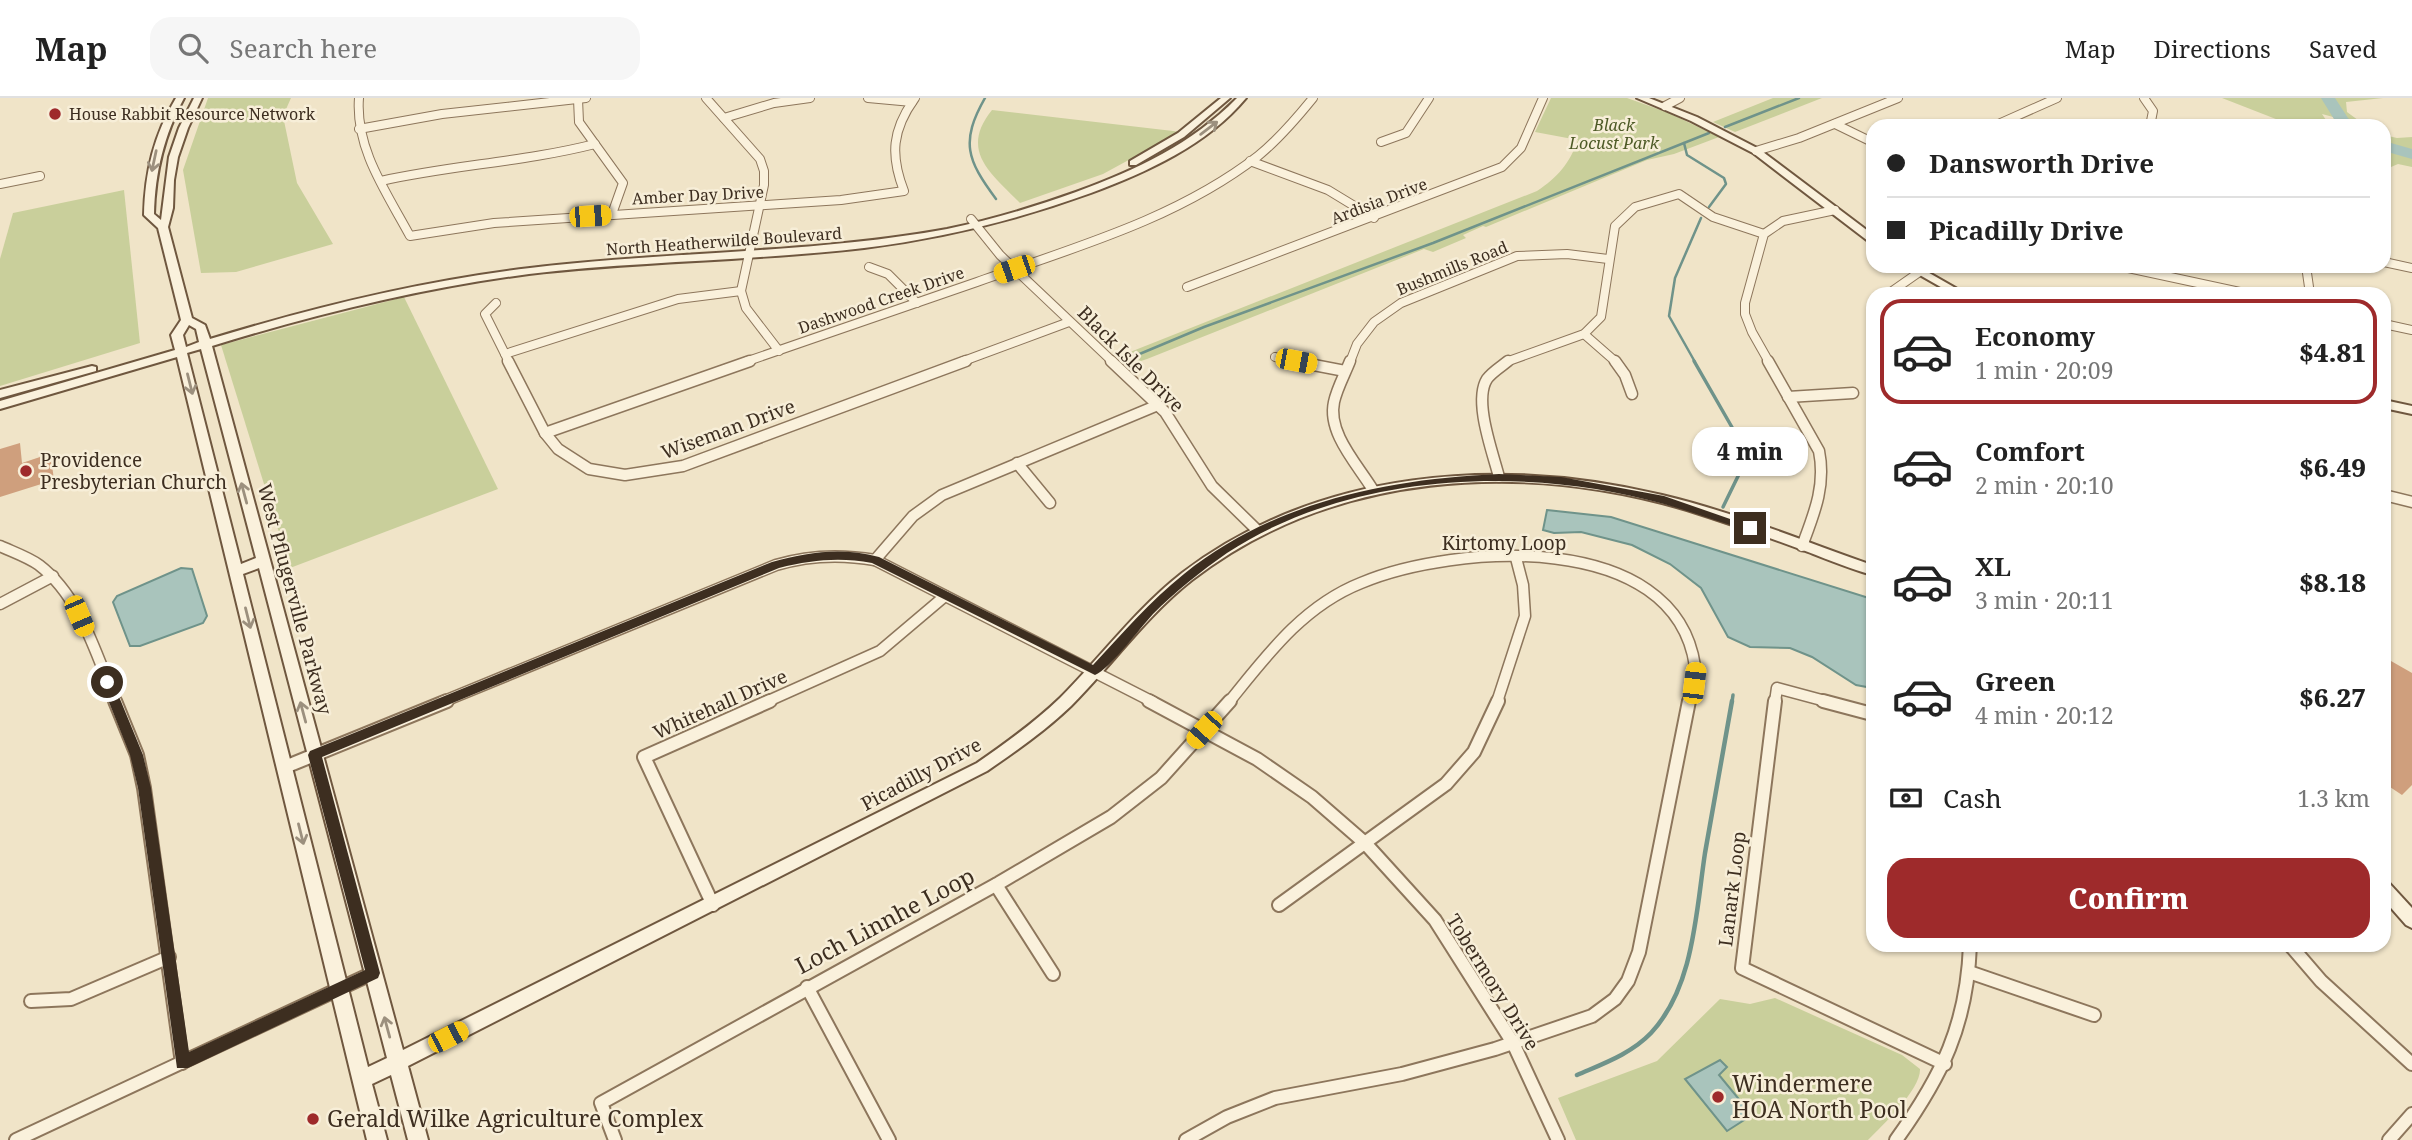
<!DOCTYPE html>
<meta charset="utf-8">
<style>
:root{--surface:#fff;--page:#f6f6f6;--text:#222;--muted:#767676;--line:#e0e0e0;--accent:#9e2a2b}
body{margin:0;font-family:"Noto Serif",serif;background:var(--page);color:var(--text);height:100vh;display:flex;flex-direction:column;font-size:26px;white-space:nowrap}
*{box-sizing:border-box;margin:0}
p{font-size:23px;color:var(--muted)}
.icon{flex:none;width:38px;height:38px;fill:none;stroke:currentColor;stroke-width:2;stroke-linecap:round;stroke-linejoin:round}
.map{position:relative;flex:1;overflow:hidden}
.side{position:absolute;left:1866px;top:189px;width:525px;height:665px;display:flex;flex-direction:column;background:var(--surface);border-radius:21px;box-shadow:0 2px 5px #0004}
.side>*{flex:none}
.hud{position:absolute;left:1866px;top:21px;width:525px;height:154px;border-radius:21px;box-shadow:0 2px 5px #0004;display:grid;align-content:center;height:154px;padding:0 21px;background:var(--surface)}
.end{position:absolute;width:32px;height:32px;margin:-16px;border:9px solid #3d2e20;background:#fff;box-shadow:0 0 0 4px #fff}
.from{border-radius:50%}
.bubble{position:absolute;height:49px;border-radius:21px;background:var(--surface);box-shadow:0 2px 5px #0004;font-size:23px;font-weight:800;line-height:49px;text-align:center}
.car{position:absolute;width:21px;height:42px;margin:-21px -10px;border-radius:9px;box-shadow:0 0 5px 2px #0007;background:linear-gradient(#f5c518 24%,#345 0 40%,#f5c518 0 76%,#345 0 86%,#f5c518 0)}
.hud b{display:flex;align-items:center;gap:24px;height:66px;font-size:26px}
.hud b+b{border-top:2px solid var(--line)}
.hud i{width:18px;height:18px;background:var(--text)}
ul{padding:12px 0 0;list-style:none}
li{display:flex;align-items:center;gap:21px;height:105px;margin:0 14px 10px;padding:0 7px;border:4px solid transparent;border-radius:21px}
li div{flex:1}
li b{display:block;font-size:26px}
li em{font-style:normal;font-weight:800}
li.current{border-color:var(--accent)}
li>.icon{width:63px;height:63px;stroke-width:1.5}
.pay{display:flex;align-items:center;gap:18px;height:77px;padding:0 21px;font-size:26px}
.pay p{margin-inline-start:auto}
.cta{display:flex;gap:14px;margin-top:auto;padding:14px 21px}
.cta a{flex:1;height:80px;border-radius:21px;background:var(--accent);color:#fff;font-size:28px;font-weight:800;line-height:80px;text-align:center}
header{display:flex;align-items:center;gap:42px;box-sizing:border-box;height:98px;padding:0 35px;background:var(--surface);border-bottom:2px solid var(--line)}
header strong{font-size:33px}
nav{display:flex;gap:38px;margin-inline-start:auto;font-size:24px}
.search{width:490px;height:63px;background:var(--page);display:flex;align-items:center;gap:18px;box-sizing:border-box;padding:0 24px;border-radius:21px;color:var(--muted);font-size:26px}
.map>svg:first-child{display:block}
.green{fill:#c9cf9b}
.water{fill:#a9c4bc;stroke:#6f938a;stroke-width:2}
.lines{fill:none;stroke-linecap:round;stroke-linejoin:round}
.stream-far2{stroke:#6f938a;stroke-width:2.5}
.stream-far1{stroke:#6f938a;stroke-width:3.5}
.stream{stroke:#6f938a;stroke-width:4.5}
.river{fill:#a9c4bc;fill-rule:evenodd}
.building{fill:#cf9f7d}
.street-far2-casing{stroke:#8d765c;stroke-width:10}
.street-far1-casing{stroke:#8d765c;stroke-width:13}
.street-casing{stroke:#8d765c;stroke-width:16}
.secondary-casing{stroke:#6f573f;stroke-width:4}
.street-far2{stroke:#faf1dc;stroke-width:8}
.street-far1{stroke:#faf1dc;stroke-width:10}
.street{stroke:#faf1dc;stroke-width:12}
.secondary{fill:#faf1dc;fill-rule:evenodd}
.oneway{stroke:#9c907e}
.route{fill:#3d2e20}
.poi-dot{fill:#9e2a2b;stroke:#f7eed8;stroke-width:2.5}
.labels{text-anchor:middle;stroke-width:5;stroke-linejoin:round;paint-order:stroke}
.far-poi-label{font-size:16px;fill:#3d2e20;stroke:#f7eed8;text-anchor:start}
.far-park-label{font-size:16px;font-style:italic;fill:#4d5a26;stroke:#f7eed8}
.far-street-label{font-size:16px;fill:#3d2e20;stroke:#f7eed8}
.street-label{font-size:19px;fill:#3d2e20;stroke:#f7eed8}
.poi-label{font-size:19px;fill:#3d2e20;stroke:#f7eed8;text-anchor:start}
.near-street-label{font-size:23px;fill:#3d2e20;stroke:#f7eed8}
.near-poi-label{font-size:23px;fill:#3d2e20;stroke:#f7eed8;text-anchor:start}
</style>
<header>
<strong>Map</strong>
<div class="search"><svg class="icon" aria-label="search" viewBox="0 0 24 24"><circle cx="10" cy="10" r="6"/><path d="M15 15l6 6"/></svg>Search here</div>
<nav><a>Map</a><a>Directions</a><a>Saved</a></nav>
</header>
<div class="map">
<svg width="2412" height="1042" viewBox="0 0 2412 1042">
<rect width="100%" height="100%" fill="#f0e4c8"/>
<g class="green">
<path d="M208,0H291L283,18L297,85L333,146L236,174L201,175L183,72Z"/>
<path d="M1551,0H1627L1669,15L1719,39L1674,56L1647,62L1486,129L1483,128L1463,137L1466,140L1433,154L1424,151L1147,261L1129,267L1120,258L1537,93C1558,79 1569,66 1578,42L1535,34Z"/>
<path d="M1773,0H1822L1735,34L1713,24Z"/>
<path d="M2222,0H2383L2346,4L2347,14L2366,28H2339L2333,19L2322,16L2330,28H2294Z"/>
<path d="M992,12L1173,33L1180,34L1103,76L1020,105C991,75 959,53 992,12Z"/>
<path d="M2384,37L2397,40L2412,39V69L2398,66L2384,72Z"/>
<path d="M124,92L140,245L0,288V161L13,115Z"/>
<path d="M404,199L498,391L290,470L221,247Z"/>
<path d="M1775,900L1902,957L1920,971C1921,991 1883,1027 1868,1042H1576L1558,1000L1657,963L1720,901L1750,906Z"/>
</g>
<g class="water">
<path d="M1547,412L1611,419L1872,501V590L1856,587L1812,559L1790,550L1750,549L1728,539L1701,490L1670,466L1632,447L1581,434L1554,435L1543,432Z"/>
<path d="M181,470L192,471L207,518L203,525L140,548H130L113,504L117,498Z"/>
<path d="M1720,962L1727,969L1719,977L1752,1017L1727,1033L1685,981Z"/>
</g>
<g class="lines">
<g class="stream-far2">
<path d="M985,0C960,44 967,62 996,101"/>
<path d="M1725,29L1799,0"/>
<path d="M1684,45L1687,57L1724,80L1726,86L1709,109"/>
<path d="M1130,260L1204,229L1433,145L1709,35"/>
<path d="M1695,264L1669,218L1675,180L1701,120"/>
</g>
<g class="stream-far1">
<path d="M1694,263L1737,338L1742,370L1723,409"/>
<path d="M1732,604L1733,597"/>
</g>
<path class="stream" d="M1577,977C1602,966 1631,956 1651,935C1694,889 1696,814 1705,755C1714,704 1723,653 1732,603"/>
<g class="river">
<path d="M2321,0H2335L2348,20L2357,28L2337,26Z"/>
<path d="M2384,43L2412,51V61L2384,53Z"/>
</g>
</g>
<g class="building">
<path d="M20,345L22,365L43,358L51,360L54,382L0,399V351Z"/>
<path d="M2384,559L2412,575V687L2402,697L2384,685Z"/>
</g>
<g class="lines">
<defs>
<g id="street-far2">
<path d="M359,0C355,51 387,95 410,138L494,125L841,102L904,93C890,57 892,32 915,0"/>
<path d="M706,0L760,61L764,73V87L741,193L746,210L779,253"/>
<path d="M868,0L912,4"/>
<path d="M2144,0L2153,13L2150,28"/>
<path d="M578,1L579,24L623,85L612,116"/>
<path d="M1665,8L1680,0"/>
<path d="M724,20L774,5L810,0"/>
<path d="M1835,26L1872,44"/>
<path d="M1994,28L2057,0"/>
<path d="M359,31L442,16L586,0"/>
<path d="M1381,44L1406,35L1429,0"/>
<path d="M1756,53L1799,40L1898,0"/>
<path d="M1250,63L1328,92L1374,120"/>
<path d="M381,83C452,67 524,64 595,46"/>
<path d="M0,86L40,78"/>
<path d="M971,121L1000,157L1113,264"/>
<path d="M2384,164L2412,170"/>
<path d="M2119,168L2249,196"/>
<path d="M2306,168L2310,196"/>
<path d="M869,169L888,176L917,205"/>
<path d="M1187,189L1502,69L1521,50L1543,0"/>
<path d="M1888,196L1918,175"/>
<path d="M496,205L485,216L509,264"/>
<path d="M2384,226L2412,232"/>
<path d="M1584,236L1616,264"/>
<path d="M505,256L678,201L741,193"/>
<path d="M1275,259L1302,264"/>
<path d="M745,264C823,237 900,210 977,184C1073,150 1177,121 1258,58C1279,41 1296,21 1313,0"/>
<path d="M961,264L1069,224"/>
<path d="M1350,264L1357,246L1374,224L1401,205L1517,158L1567,156L1608,161"/>
<path d="M1506,264L1584,236L1601,219L1615,128L1635,109L1679,96L1713,119L1764,136"/>
<path d="M1769,264L1752,234L1745,216V205L1764,136L1783,123L1835,112"/>
</g>
<g id="street-far1">
<path d="M508,263L545,335L558,351L589,371L625,377L683,368L966,263"/>
<path d="M1111,263L1165,314L1212,388L1258,433"/>
<path d="M1293,263L1345,273"/>
<path d="M1350,263C1345,276 1337,290 1334,304C1327,335 1358,367 1373,392"/>
<path d="M1615,263L1625,277L1632,296"/>
<path d="M1768,263L1819,353C1826,388 1814,416 1802,448"/>
<path d="M1788,299L1853,295"/>
<path d="M545,335L750,263"/>
<path d="M1017,365L1050,405"/>
<path d="M1499,379C1493,355 1473,303 1487,281C1492,274 1502,268 1508,263"/>
<path d="M2384,397L2412,404"/>
<path d="M0,448C13,454 28,459 39,467C81,499 96,557 116,604"/>
<path d="M875,462L913,418L942,397L1158,307"/>
<path d="M0,506L53,478"/>
<path d="M442,604L776,467C809,457 841,456 875,462L1153,604"/>
<path d="M766,604L880,553L945,498"/>
<path d="M1229,604C1267,557 1303,508 1361,485C1454,446 1675,431 1695,568C1697,579 1691,593 1689,604"/>
<path d="M1497,604L1525,518L1523,487L1516,460"/>
<path d="M1775,604L1777,590L1829,604"/>
</g>
<g id="street">
<path d="M115,603L137,657L144,690L182,965"/>
<path d="M1149,603L1257,661L1312,699L1365,745L1435,822L1513,945L1558,1042"/>
<path d="M1775,603L1742,870L1945,966"/>
<path d="M1823,603L1872,616"/>
<path d="M285,669L447,603"/>
<path d="M996,787L1053,876"/>
<path d="M713,807L644,659L770,603"/>
<path d="M1279,807L1446,686L1474,654L1498,603"/>
<path d="M2290,847L2321,883L2412,966"/>
<path d="M1969,874L2094,917"/>
<path d="M807,889L889,1042"/>
<path d="M31,903L71,901L169,859"/>
<path d="M16,1042L373,875"/>
<path d="M615,1042L601,1005L999,785L1111,719L1161,680L1230,603"/>
<path d="M1186,1042L1227,1019L1275,1000L1402,976L1495,951L1592,918L1615,901L1628,883L1639,854L1689,603"/>
<path d="M1896,1042C1942,978 1967,927 1970,847"/>
<path d="M2389,1042L2412,1016"/>
</g>
<g id="secondary">
<path d="M176,0H184C164,37 155,74 154,116L161,122L169,59L179,30L194,0H202L188,30L178,59L174,82L173,110L168,129L192,220L205,227L210,241C315,209 421,183 530,170C668,153 809,156 947,131C991,122 1034,109 1076,94C1136,72 1192,46 1237,0H1246C1207,47 1147,74 1091,95C1017,122 942,140 864,150C753,163 640,163 529,176C421,190 316,216 212,248L403,952L977,665C1006,645 1035,624 1060,600C1101,559 1136,511 1182,475C1319,371 1499,358 1662,397C1734,414 1803,443 1872,467V477C1851,471 1829,462 1808,454C1768,439 1728,425 1687,412C1521,363 1333,373 1192,482C1146,518 1112,567 1071,608C1045,633 1016,653 987,673L408,968L428,1042H408L391,977L372,986L387,1042H367L177,259L0,311V303L175,252L171,237L181,222L158,130L144,117C145,74 154,37 176,0ZM189,227L196,231L199,244L186,249L183,237ZM201,251L256,460L241,466L187,255ZM259,470L387,960L368,969L243,476Z"/>
<path d="M1221,0H1230L1184,39L1136,67H1130V63L1178,35Z"/>
<path d="M1637,0H1649L1697,19L1759,51L1872,136V144L1868,143L1753,55L1691,23Z"/>
<path d="M1904,168H1917L1966,196H1953Z"/>
<path d="M92,268L96,269V273L0,300V292Z"/>
<path d="M2384,302L2412,308V316L2384,310Z"/>
<path d="M2384,784L2390,786L2412,810V830L2406,827L2384,802Z"/>
</g>
</defs>
<use href="#street-far2" class="street-far2-casing"/>
<use href="#street-far1" class="street-far1-casing"/>
<use href="#street" class="street-casing"/>
<use href="#secondary" class="secondary-casing"/>
<use href="#street-far2" class="street-far2"/>
<use href="#street-far1" class="street-far1"/>
<use href="#street" class="street"/>
<use href="#secondary" class="secondary"/>
</g>
<defs><path id="oneway-shaft" d="M-6 0H5M1.5-3L5.5 0L1.5 3" fill="none" stroke-width="1.6" stroke-linecap="round" stroke-linejoin="round" transform="scale(1.75)"/></defs>
<g class="oneway">
<use href="#oneway-shaft" transform="translate(1209 30) rotate(-37)"/>
<use href="#oneway-shaft" transform="translate(154 63) rotate(102)"/>
<use href="#oneway-shaft" transform="translate(190 286) rotate(76)"/>
<use href="#oneway-shaft" transform="translate(244 395) rotate(-105)"/>
<use href="#oneway-shaft" transform="translate(248 520) rotate(76)"/>
<use href="#oneway-shaft" transform="translate(303 614) rotate(-105)"/>
<use href="#oneway-shaft" transform="translate(301 736) rotate(76)"/>
<use href="#oneway-shaft" transform="translate(387 929) rotate(-105)"/>
</g>
<path class="route" d="M1499,376L1561,379L1664,398L1756,430L1750,433C1721,425 1693,414 1664,406C1526,367 1350,374 1227,455C1201,473 1175,494 1153,516C1140,530 1110,571 1095,577L872,465C839,459 812,462 779,470L322,659L380,875L378,880L188,970H177L138,690L130,657L101,584L103,581L107,579L113,584L143,657L151,690L189,954L365,872L308,657L310,653L772,464C809,454 841,449 879,459L1093,567C1122,536 1150,503 1184,476C1274,404 1386,381 1499,376Z"/>
<g class="poi-dot">
<circle cx="55" cy="16" r="7"/>
<circle cx="26" cy="373" r="7"/>
<circle cx="1718" cy="999" r="7"/>
<circle cx="313" cy="1021" r="7"/>
</g>
<g class="labels">
<g class="far-poi-label">
<text x="69" y="22">House Rabbit Resource Network</text>
</g>
<g class="far-park-label">
<text x="1614" y="33">Black<tspan x="1614" dy="18">Locust Park</tspan></text>
</g>
<g class="far-street-label">
<text transform="translate(698 97) rotate(-3)" y="6">Amber Day Drive</text>
<text transform="translate(1379 103) rotate(-21)" y="6">Ardisia Drive</text>
<text transform="translate(724 143) rotate(-4)" y="6">North Heatherwilde Boulevard</text>
<text transform="translate(1452 170) rotate(-22)" y="6">Bushmills Road</text>
<text transform="translate(881 202) rotate(-19)" y="6">Dashwood Creek Drive</text>
</g>
<g class="street-label">
<text transform="translate(1131 261) rotate(45)" y="7">Black Isle Drive</text>
<text transform="translate(728 331) rotate(-20)" y="7">Wiseman Drive</text>
<text x="1504" y="452">Kirtomy Loop</text>
<text transform="translate(295 501) rotate(75)" y="7">West Pflugerville Parkway</text>
<text transform="translate(720 606) rotate(-24)" y="7">Whitehall Drive</text>
<text transform="translate(921 676) rotate(-28)" y="7">Picadilly Drive</text>
<text transform="translate(1732 791) rotate(-83)" y="7">Lanark Loop</text>
<text transform="translate(1493 884) rotate(58)" y="7">Tobermory Drive</text>
</g>
<g class="poi-label">
<text x="40" y="369">Providence<tspan x="40" dy="22">Presbyterian Church</tspan></text>
</g>
<g class="near-street-label">
<text transform="translate(885 823) rotate(-28)" y="8">Loch Linnhe Loop</text>
</g>
<g class="near-poi-label">
<text x="1732" y="994">Windermere<tspan x="1732" dy="26">HOA North Pool</tspan></text>
<text x="327" y="1029">Gerald Wilke Agriculture Complex</text>
</g>
</g>
</svg>
<i class="end from" style="left:107px;top:584px"></i>
<i class="end" style="left:1750px;top:430px"></i>
<div class="bubble" style="left:1692px;top:329px;width:116px">4 min</div>
<i class="car" style="left:590px;top:118px;rotate:86deg"></i>
<i class="car" style="left:1014px;top:171px;rotate:251deg"></i>
<i class="car" style="left:1296px;top:263px;rotate:101deg"></i>
<i class="car" style="left:79px;top:518px;rotate:157deg"></i>
<i class="car" style="left:1694px;top:585px;rotate:7deg"></i>
<i class="car" style="left:1204px;top:632px;rotate:222deg"></i>
<i class="car" style="left:448px;top:939px;rotate:63deg"></i>
<div class="hud">
<b><i class="from"></i>Dansworth Drive</b>
<b><i></i>Picadilly Drive</b>
</div>
<section class="side">
<ul>
<li class="current"><svg class="icon" aria-label="car" viewBox="0 0 24 24"><path d="M5 17H2v-5l4-1 3-4h7l3 4 3 1v5h-3M9 17h6M6 11h13"/><circle cx="7" cy="17" r="2"/><circle cx="17" cy="17" r="2"/></svg><div><b>Economy</b><p>1 min · 20:09</p></div><em>$4.81</em></li>
<li><svg class="icon" aria-label="car" viewBox="0 0 24 24"><path d="M5 17H2v-5l4-1 3-4h7l3 4 3 1v5h-3M9 17h6M6 11h13"/><circle cx="7" cy="17" r="2"/><circle cx="17" cy="17" r="2"/></svg><div><b>Comfort</b><p>2 min · 20:10</p></div><em>$6.49</em></li>
<li><svg class="icon" aria-label="car" viewBox="0 0 24 24"><path d="M5 17H2v-5l4-1 3-4h7l3 4 3 1v5h-3M9 17h6M6 11h13"/><circle cx="7" cy="17" r="2"/><circle cx="17" cy="17" r="2"/></svg><div><b>XL</b><p>3 min · 20:11</p></div><em>$8.18</em></li>
<li><svg class="icon" aria-label="car" viewBox="0 0 24 24"><path d="M5 17H2v-5l4-1 3-4h7l3 4 3 1v5h-3M9 17h6M6 11h13"/><circle cx="7" cy="17" r="2"/><circle cx="17" cy="17" r="2"/></svg><div><b>Green</b><p>4 min · 20:12</p></div><em>$6.27</em></li>
</ul>
<div class="pay"><svg class="icon" aria-label="cash" viewBox="0 0 24 24"><path d="M3 7h18v10H3z"/><circle cx="12" cy="12" r="2"/></svg>Cash<p>1.3 km</p></div>
<div class="cta"><a>Confirm</a></div>
</section>
</div>
